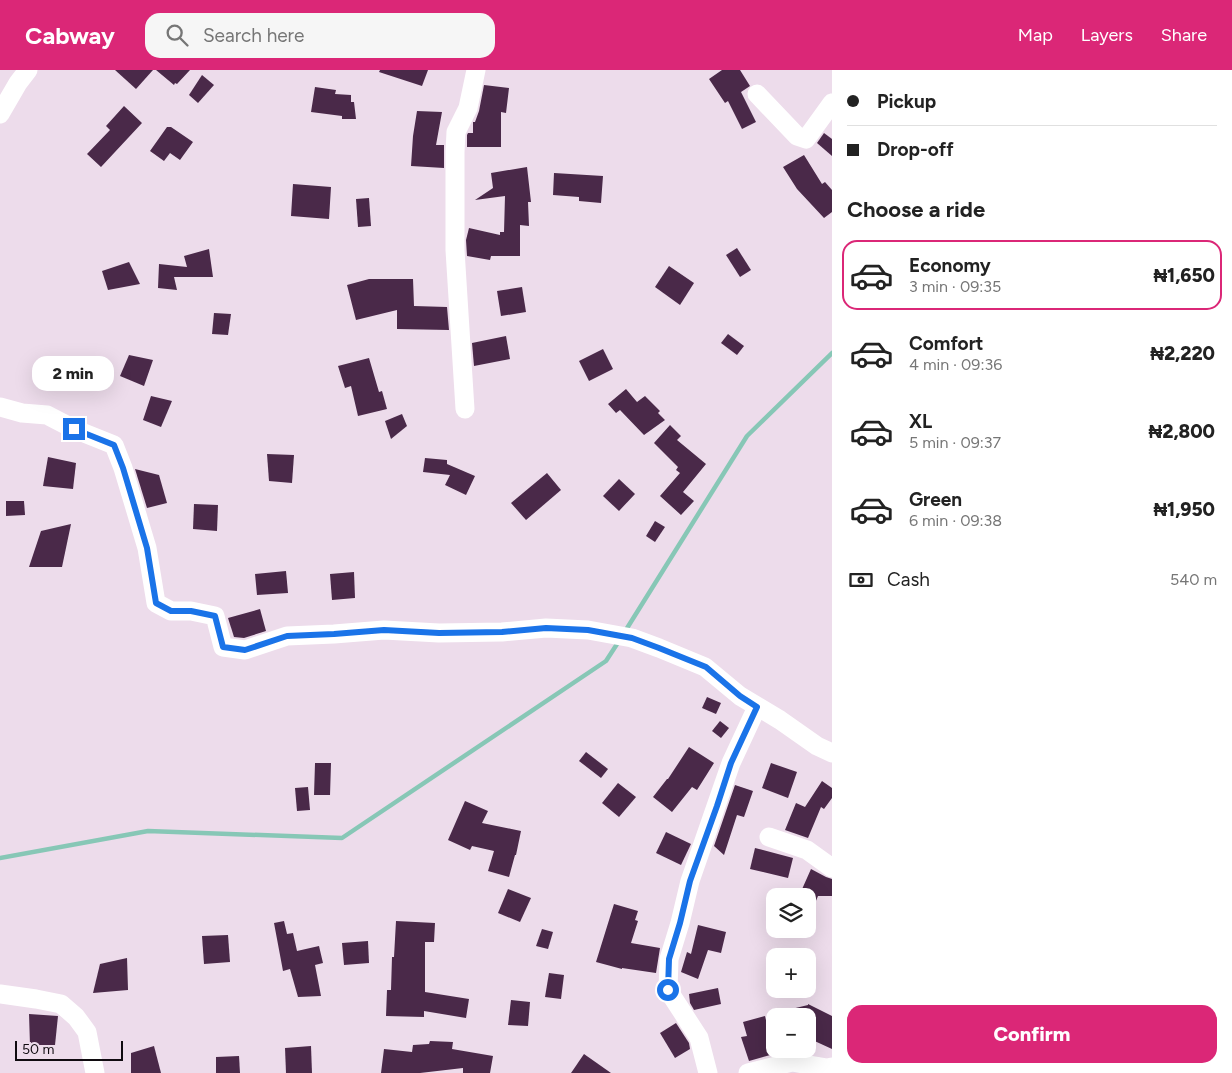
<!DOCTYPE html>
<meta charset="utf-8">
<style>
:root{--surface:#fff;--page:#f6f6f6;--text:#222;--muted:#767676;--line:#e0e0e0;--accent:#db2777}
body{margin:0;font-family:Figtree,sans-serif;background:var(--page);color:var(--text);height:100vh;display:flex;flex-direction:column;font-size:19px;white-space:nowrap}
*{box-sizing:border-box;margin:0}
p{font-size:16px;color:var(--muted)}
.icon{flex:none;width:28px;height:28px;fill:none;stroke:currentColor;stroke-width:2;stroke-linecap:round;stroke-linejoin:round}
.map{position:relative;flex:1;overflow:hidden}
.panel{display:flex;flex-direction:column;background:var(--surface);width:400px}
.panel>*{flex:none}
.hud{display:grid;align-content:center;height:110px;padding:0 15px;background:var(--surface)}
.buttons{position:absolute;left:766px;top:818px;display:grid;gap:10px}
.buttons a{display:grid;place-items:center;width:50px;height:50px;border-radius:10px;background:var(--surface);box-shadow:0 5px 20px #0002;font-size:25px}
.scale{position:absolute;left:15px;bottom:12px;width:108px;box-sizing:border-box;padding-left:5px;border:2px solid #100b10;border-top:0;font-size:14px;line-height:18px;white-space:nowrap;color:#100b10;-webkit-text-stroke:4px #eddceb;paint-order:stroke}
.end{position:absolute;width:22px;height:22px;margin:-11px;border:6px solid #1a73e8;background:#fff;box-shadow:0 0 0 2px #fff}
.from{border-radius:50%}
.bubble{position:absolute;height:35px;border-radius:15px;background:var(--surface);box-shadow:0 5px 20px #0002;font-size:16px;font-weight:800;line-height:35px;text-align:center}
.hud b{display:flex;align-items:center;gap:18px;height:48px;font-size:19px}
.hud b+b{border-top:1px solid var(--line)}
.hud i{width:12px;height:12px;background:var(--text)}
ul{padding:0;list-style:none}
li{display:flex;align-items:center;gap:15px;height:70px;margin:0 10px 8px;padding:0 5px;border:2px solid transparent;border-radius:15px}
li div{flex:1}
li b{display:block;font-size:19px}
li em{font-style:normal;font-weight:800}
li.current{border-color:var(--accent)}
li>.icon{width:45px;height:45px;stroke-width:1.5}
h2{padding:0 15px;font-size:22px;line-height:60px}
.pay{display:flex;align-items:center;gap:12px;height:55px;padding:0 15px;font-size:19px}
.pay p{margin-inline-start:auto}
.button{display:flex;gap:10px;margin-top:auto;padding:10px 15px}
.button a{flex:1;height:58px;border-radius:15px;background:var(--accent);color:#fff;font-size:20px;font-weight:800;line-height:58px;text-align:center}
header{display:flex;align-items:center;gap:30px;box-sizing:border-box;height:70px;padding:0 25px;background:var(--accent);color:#fff}
header strong{font-size:24px}
nav{display:flex;gap:28px;margin-inline-start:auto;font-size:18px}
.search{width:350px;height:45px;background:var(--page);display:flex;align-items:center;gap:12px;box-sizing:border-box;padding:0 18px;border-radius:15px;color:var(--muted);font-size:19px}
main{display:flex;flex:1;min-height:0}
.map>svg:first-child{display:block}
.lines{fill:none;stroke-linecap:round;stroke-linejoin:round}
.stream{stroke:#87c7b6;stroke-width:4.5}
.building{fill:#4a2949}
.minor{stroke:#fff;stroke-width:19}
.route{stroke:#1a73e8;stroke-width:6}
</style>
<header>
<strong>Cabway</strong>
<div class="search"><svg class="icon" aria-label="search" viewBox="0 0 24 24"><circle cx="10" cy="10" r="6"/><path d="M15 15l6 6"/></svg>Search here</div>
<nav><a>Map</a><a>Layers</a><a>Share</a></nav>
</header>
<main>
<div class="map">
<svg width="832" height="1003" viewBox="0 0 832 1003">
<rect width="100%" height="100%" fill="#eddceb"/>
<g class="lines">
<g class="stream">
<path d="M624,563L747,366L832,283"/>
<path d="M0,788L148,761L342,768L606,591L619,571"/>
</g>
</g>
<g class="building">
<path d="M115,0H153L136,19Z"/>
<path d="M156,0H190L177,14L175,13L174,15Z"/>
<path d="M380,0H428L422,16L379,2Z"/>
<path d="M722,0H740L750,16L741,22L756,52L742,59L728,31L725,33L709,9Z"/>
<path d="M202,5L214,15L198,33L189,25Z"/>
<path d="M484,15L509,18L506,43L501,42V77H467V65L468,63H473V52H475L479,41Z"/>
<path d="M315,17L336,20L335,24L351,25V32H354L356,49H342V46L311,42Z"/>
<path d="M124,36L142,53L101,97L87,84L110,60L106,56Z"/>
<path d="M417,41L442,42L436,75H444V98L411,96L413,66Z"/>
<path d="M167,57H171L193,72L180,90L170,83L164,91L150,81Z"/>
<path d="M824,63L832,69V86L817,73Z"/>
<path d="M804,85L822,114L825,112L832,120V142L824,148L797,119L783,97Z"/>
<path d="M527,97L531,132H528L529,156L520,155V186H491L490,190L467,186L466,170L469,158L500,165V162H504L505,126L475,130L493,118L491,103Z"/>
<path d="M554,103L603,106L601,133L579,131V127L553,125Z"/>
<path d="M293,114L331,117L329,149L291,146Z"/>
<path d="M369,128L371,156L358,157L356,129Z"/>
<path d="M737,178L751,200L740,207L726,185Z"/>
<path d="M209,179L213,207H174L177,220L158,218L159,194L187,197L184,186Z"/>
<path d="M129,192L140,214L108,220L102,201Z"/>
<path d="M669,196L694,213L680,235L655,217Z"/>
<path d="M369,209H413L414,236L447,237L449,260L397,259V240L356,250L347,215Z"/>
<path d="M522,217L526,242L501,246L497,221Z"/>
<path d="M214,243L231,244L228,265L212,264Z"/>
<path d="M728,264L744,276L737,285L721,273Z"/>
<path d="M506,266L510,289L474,296L472,273Z"/>
<path d="M603,279L613,299L589,311L579,291Z"/>
<path d="M129,285L153,290L144,316L120,306Z"/>
<path d="M369,288L379,322L382,321L387,339L358,346L351,316L345,318L338,296Z"/>
<path d="M626,319L637,332L645,326L660,341L658,343L665,350L644,365L620,340L616,343L608,334Z"/>
<path d="M151,326L172,331L161,357L143,350Z"/>
<path d="M402,344L407,356L391,369L385,351Z"/>
<path d="M670,355L681,366L677,370L706,394L683,422L694,431L681,445L660,426L680,403L676,400L678,397L654,373Z"/>
<path d="M267,384L294,385L292,413L269,411Z"/>
<path d="M48,387L76,393L73,419L43,416Z"/>
<path d="M425,388L447,390V394L475,406L466,425L445,415L450,405L423,402Z"/>
<path d="M135,399L159,405L167,433L147,438Z"/>
<path d="M547,403L561,420L526,450L511,433Z"/>
<path d="M619,409L635,424L619,441L603,426Z"/>
<path d="M6,431H24L25,445L6,446Z"/>
<path d="M194,434L218,435L217,461L193,459Z"/>
<path d="M655,451L665,457L655,472L646,466Z"/>
<path d="M71,454L62,497H29L41,461Z"/>
<path d="M286,501L288,523L257,525L255,504Z"/>
<path d="M354,502L355,528L332,530L330,504Z"/>
<path d="M260,539L266,561L244,568L234,567L228,548Z"/>
<path d="M707,627L721,633L716,644L702,638Z"/>
<path d="M720,651L729,658L721,668L712,661Z"/>
<path d="M689,677L714,693L697,720L692,717L672,742L653,727L667,709H668Z"/>
<path d="M586,682L608,699L601,708L579,691Z"/>
<path d="M315,693H331L330,725H314Z"/>
<path d="M771,693L797,702L788,728L762,718Z"/>
<path d="M822,711L832,718V728L824,739L821,737L808,768L785,760L796,733L805,737Z"/>
<path d="M618,713L636,727L619,747L602,733Z"/>
<path d="M735,715L753,721L744,747L737,745L724,785L714,776Z"/>
<path d="M308,717L310,740L297,741L295,718Z"/>
<path d="M465,731L488,741L482,753L521,761L516,785H515L509,807L488,801L494,781L472,776L470,780L448,770Z"/>
<path d="M666,762L691,774L681,795L656,783Z"/>
<path d="M755,778L793,788L788,808L750,799Z"/>
<path d="M811,799L826,807L832,809V826H818L808,850V826H799Z"/>
<path d="M508,819L531,828L520,852L498,843Z"/>
<path d="M614,834L638,841L635,850L638,851L631,873L660,878L656,903L622,898V899L596,892Z"/>
<path d="M284,851L287,864L293,863L297,881L319,876L323,893L315,895L321,926L298,927L290,899L283,901L274,853Z"/>
<path d="M396,851L435,853L434,872H425V922L469,929L466,948L424,941V947L386,946L387,920H391L392,887H394Z"/>
<path d="M698,855L726,862L721,883L708,880L698,909L681,902L687,882L691,884Z"/>
<path d="M542,859L553,862L548,879L536,876Z"/>
<path d="M228,865L230,892L204,894L202,866Z"/>
<path d="M368,871L369,893L344,895L342,873Z"/>
<path d="M127,888L128,920L93,923L100,894Z"/>
<path d="M549,903L564,905L561,929L545,927Z"/>
<path d="M718,918L721,934L694,940L690,933L689,924Z"/>
<path d="M511,930L530,932L528,956L508,955Z"/>
<path d="M808,934L832,946V979L808,968V946H780L779,942L808,935Z"/>
<path d="M29,944L58,946L55,975H30Z"/>
<path d="M765,946L774,984L749,991L741,967L747,966L743,952Z"/>
<path d="M676,953L689,973L690,979L675,988L660,963Z"/>
<path d="M430,971L453,972L452,979L493,986L490,1003H463V998L420,1003H381L384,979L412,982L413,975L429,974Z"/>
<path d="M154,976L161,1003H131V983Z"/>
<path d="M311,976L312,1003H286L285,978Z"/>
<path d="M584,984L611,1003H571Z"/>
<path d="M239,986L240,1003H216V987Z"/>
</g>
<g class="lines">
<g class="minor">
<path d="M757,24L797,66L806,69L832,33"/>
<path d="M0,44L18,13L28,0"/>
<path d="M0,337L22,343L47,345L74,359L114,375L123,398L147,478L156,533L171,541H191L215,546L223,577L245,580L287,566L334,564L384,560L439,563L502,562L546,558L588,560L632,568L659,578L705,597L740,626L780,650L817,676L832,683"/>
<path d="M465,339L455,180V82L456,62L468,38L476,0"/>
<path d="M769,767L807,780L832,798"/>
<path d="M0,924L36,929L61,934L76,947L87,962L95,1003"/>
<path d="M708,1003L699,968L668,920L669,889L680,853L690,811L731,693L757,637"/>
<path d="M748,1003L792,992L827,998L832,997"/>
</g>
</g>
<g class="lines">
<path class="route" d="M74,359L114,375L123,398L147,478L156,533L171,541H191L215,546L223,577L245,580L287,566L334,564L384,560L439,563L502,562L546,558L588,560L632,568L659,578L706,597L740,626L757,637L731,693L717,736L690,811L680,853L669,889L668,920"/>
</g>
</svg>
<div class="buttons">
<a><svg class="icon" aria-label="layers" viewBox="0 0 24 24"><path d="M12 4l9 5-9 5-9-5zM3 14l9 5 9-5"/></svg></a>
<a>+</a>
<a>−</a>
</div>
<div class="scale">50 m</div>
<i class="end from" style="left:668px;top:920px"></i>
<i class="end" style="left:74px;top:359px"></i>
<div class="bubble" style="left:32px;top:286px;width:82px">2 min</div>
</div>
<section class="panel">
<div class="hud">
<b><i class="from"></i>Pickup</b>
<b><i></i>Drop-off</b>
</div>
<h2>Choose a ride</h2>
<ul>
<li class="current"><svg class="icon" aria-label="car" viewBox="0 0 24 24"><path d="M5 17H2v-5l4-1 3-4h7l3 4 3 1v5h-3M9 17h6M6 11h13"/><circle cx="7" cy="17" r="2"/><circle cx="17" cy="17" r="2"/></svg><div><b>Economy</b><p>3 min · 09:35</p></div><em>₦1,650</em></li>
<li><svg class="icon" aria-label="car" viewBox="0 0 24 24"><path d="M5 17H2v-5l4-1 3-4h7l3 4 3 1v5h-3M9 17h6M6 11h13"/><circle cx="7" cy="17" r="2"/><circle cx="17" cy="17" r="2"/></svg><div><b>Comfort</b><p>4 min · 09:36</p></div><em>₦2,220</em></li>
<li><svg class="icon" aria-label="car" viewBox="0 0 24 24"><path d="M5 17H2v-5l4-1 3-4h7l3 4 3 1v5h-3M9 17h6M6 11h13"/><circle cx="7" cy="17" r="2"/><circle cx="17" cy="17" r="2"/></svg><div><b>XL</b><p>5 min · 09:37</p></div><em>₦2,800</em></li>
<li><svg class="icon" aria-label="car" viewBox="0 0 24 24"><path d="M5 17H2v-5l4-1 3-4h7l3 4 3 1v5h-3M9 17h6M6 11h13"/><circle cx="7" cy="17" r="2"/><circle cx="17" cy="17" r="2"/></svg><div><b>Green</b><p>6 min · 09:38</p></div><em>₦1,950</em></li>
</ul>
<div class="pay"><svg class="icon" aria-label="cash" viewBox="0 0 24 24"><path d="M3 7h18v10H3z"/><circle cx="12" cy="12" r="2"/></svg>Cash<p>540 m</p></div>
<div class="button"><a>Confirm</a></div>
</section>
</main>
